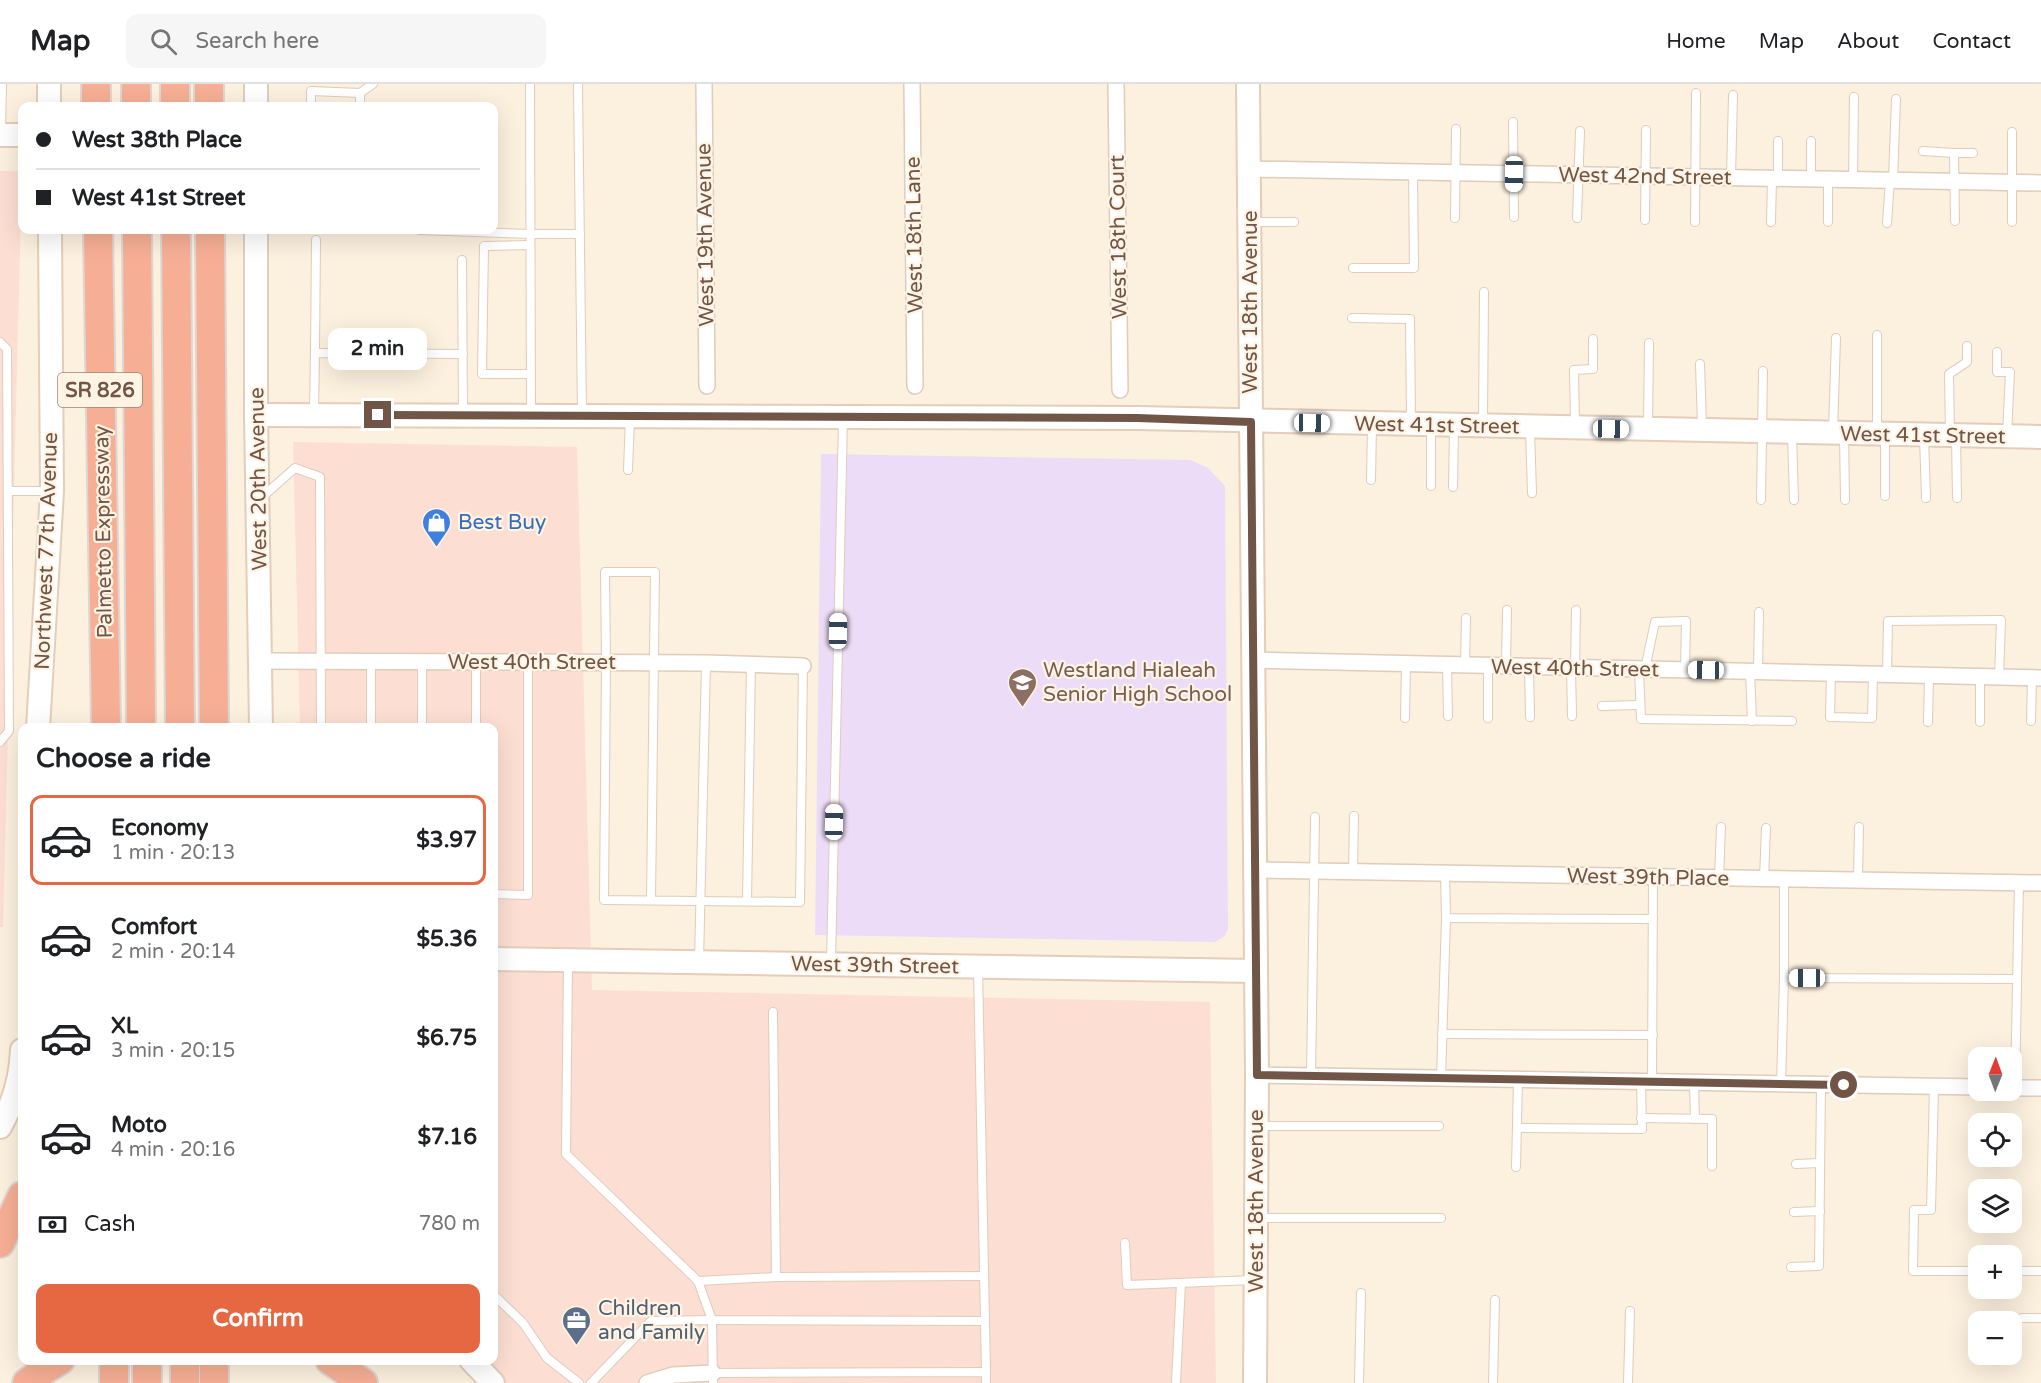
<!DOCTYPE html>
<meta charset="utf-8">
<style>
:root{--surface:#fff;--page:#f6f6f6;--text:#202124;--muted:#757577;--line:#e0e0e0;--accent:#e66843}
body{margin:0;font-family:"Varela Round",sans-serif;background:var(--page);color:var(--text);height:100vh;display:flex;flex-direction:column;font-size:22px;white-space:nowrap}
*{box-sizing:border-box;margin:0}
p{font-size:20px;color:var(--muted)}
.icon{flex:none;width:33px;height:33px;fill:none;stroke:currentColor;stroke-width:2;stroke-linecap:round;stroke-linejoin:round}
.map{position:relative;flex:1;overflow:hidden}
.sheet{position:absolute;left:18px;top:639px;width:480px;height:642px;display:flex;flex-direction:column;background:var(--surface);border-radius:12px;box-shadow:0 6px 24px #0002}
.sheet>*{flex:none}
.guide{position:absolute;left:18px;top:18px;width:480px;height:132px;border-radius:12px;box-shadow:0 6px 24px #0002;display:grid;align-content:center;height:132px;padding:0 18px;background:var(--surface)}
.needle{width:39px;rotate:1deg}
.buttons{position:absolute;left:1968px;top:963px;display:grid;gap:12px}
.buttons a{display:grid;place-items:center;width:54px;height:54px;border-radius:12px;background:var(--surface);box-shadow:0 6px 24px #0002;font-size:30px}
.end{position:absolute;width:27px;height:27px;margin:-14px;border:8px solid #715647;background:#fff;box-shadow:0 0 0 3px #fff}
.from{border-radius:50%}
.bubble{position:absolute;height:42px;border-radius:12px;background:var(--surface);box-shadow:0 6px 24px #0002;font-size:20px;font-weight:700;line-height:42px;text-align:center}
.car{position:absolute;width:18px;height:36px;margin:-18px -9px;border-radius:8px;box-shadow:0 0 4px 2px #0007;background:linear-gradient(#fff 24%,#345 0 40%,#fff 0 76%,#345 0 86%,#fff 0)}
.guide b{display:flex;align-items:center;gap:21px;height:57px;font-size:22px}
.guide b+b{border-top:2px solid var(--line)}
.guide i{width:15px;height:15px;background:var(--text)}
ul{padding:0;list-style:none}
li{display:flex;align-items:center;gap:18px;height:90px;margin:0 12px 9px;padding:0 6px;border:3px solid transparent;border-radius:12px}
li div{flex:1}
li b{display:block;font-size:22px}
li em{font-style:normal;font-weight:700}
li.active{border-color:var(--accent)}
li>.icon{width:54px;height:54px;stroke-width:1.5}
h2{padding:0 18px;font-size:27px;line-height:72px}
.pay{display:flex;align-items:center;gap:15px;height:66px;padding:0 18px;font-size:22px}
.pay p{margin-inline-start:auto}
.button{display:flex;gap:12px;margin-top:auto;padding:12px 18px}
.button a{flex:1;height:69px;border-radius:12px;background:var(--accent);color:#fff;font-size:24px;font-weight:700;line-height:69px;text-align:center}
header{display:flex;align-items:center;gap:36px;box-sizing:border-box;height:84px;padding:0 30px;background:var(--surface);border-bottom:2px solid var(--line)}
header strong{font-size:28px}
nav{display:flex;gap:33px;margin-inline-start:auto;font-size:21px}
.search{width:420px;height:54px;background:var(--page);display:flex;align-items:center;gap:15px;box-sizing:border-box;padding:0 21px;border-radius:12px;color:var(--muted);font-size:22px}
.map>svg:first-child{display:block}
.commercial{fill:#fcdfd2}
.education{fill:#eddcf7}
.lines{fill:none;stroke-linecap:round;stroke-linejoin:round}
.lane-casing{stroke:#dfccbb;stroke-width:10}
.street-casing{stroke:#dfccbb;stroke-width:18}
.secondary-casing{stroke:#e4cdb9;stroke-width:26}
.highway-casing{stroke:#ddd6d3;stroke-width:32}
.lane{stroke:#fff;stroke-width:8}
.street{stroke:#fff;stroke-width:15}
.secondary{stroke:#fff;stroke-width:22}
.highway{stroke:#f6af95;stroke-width:28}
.route{stroke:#715647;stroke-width:8}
.labels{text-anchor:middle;stroke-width:4.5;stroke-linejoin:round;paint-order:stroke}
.shield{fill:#fff4e4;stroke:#9c8576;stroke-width:1.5}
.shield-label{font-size:20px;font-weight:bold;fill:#715647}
.street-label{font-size:21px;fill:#715647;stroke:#fff4e4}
.shop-label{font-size:21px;fill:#366cbe;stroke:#fff4e4;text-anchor:start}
.education-label{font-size:21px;fill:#785e54;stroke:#fff4e4;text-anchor:start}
.service-label{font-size:21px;fill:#4e5e75;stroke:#fff4e4;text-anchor:start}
</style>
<header>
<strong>Map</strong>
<div class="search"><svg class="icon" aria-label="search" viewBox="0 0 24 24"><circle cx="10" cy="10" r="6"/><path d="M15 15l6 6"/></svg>Search here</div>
<nav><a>Home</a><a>Map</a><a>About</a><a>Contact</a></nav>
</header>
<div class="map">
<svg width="2041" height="1299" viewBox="0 0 2041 1299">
<rect width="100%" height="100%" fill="#fcf0de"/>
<g class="commercial">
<path d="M0,87H22L3,843H0Z"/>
<path d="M293,358L577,363L592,906L1210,918L1216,1299H506L487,1277L494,1276V644L300,643Z"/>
</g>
<path class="education" d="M821,370L1190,376L1208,384L1225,402L1228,845L1225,852L1215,858L815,851Z"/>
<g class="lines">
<defs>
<g id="lane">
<path d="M530,0L531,328"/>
<path d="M578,0L582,331"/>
<path d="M311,22V7L360,9L373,0"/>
<path d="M360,22V9"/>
<path d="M1513,38L1514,133"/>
<path d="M1,49L2,0"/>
<path d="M1923,67L1954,69"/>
<path d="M1731,93L1733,11"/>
<path d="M1778,94V57"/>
<path d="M1811,95V57"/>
<path d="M1828,95V138"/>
<path d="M1853,96L1854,13"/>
<path d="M1893,96L1896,15"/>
<path d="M1455,134L1456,45"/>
<path d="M1577,134L1580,47"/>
<path d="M1645,136L1646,46"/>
<path d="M1955,137L1954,69H1973"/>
<path d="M1252,138H1294"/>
<path d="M1695,138L1696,9"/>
<path d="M1771,138L1772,94"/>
<path d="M2012,138V48"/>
<path d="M1887,139L1890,96"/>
<path d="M420,146L530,150H580"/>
<path d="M530,161L484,162L482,290H531"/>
<path d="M462,176L463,330"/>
<path d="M1353,184H1414L1413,87"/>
<path d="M1352,234L1410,235L1411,336"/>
<path d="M0,258L7,265L9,647L0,658"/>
<path d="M1997,268V288H2010L2007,351"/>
<path d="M315,269L316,156"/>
<path d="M1700,280L1702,342"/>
<path d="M314,329L315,269L463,270"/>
<path d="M1483,338L1484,208"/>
<path d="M1575,340L1574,286L1593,285V255"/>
<path d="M1648,341L1649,259"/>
<path d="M1431,343V402"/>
<path d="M1530,345L1532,409"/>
<path d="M1833,347L1836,254"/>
<path d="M1877,348V251"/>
<path d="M1950,349L1949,290L1967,278V262"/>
<path d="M1792,350L1794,416"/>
<path d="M1844,350L1845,416"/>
<path d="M1924,352L1926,414"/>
<path d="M1956,353L1957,414"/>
<path d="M628,386L630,334"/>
<path d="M1371,396L1372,341"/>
<path d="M1453,403L1454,343"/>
<path d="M8,407H48"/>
<path d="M1885,412V351"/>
<path d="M261,414L295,384L320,393L321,644"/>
<path d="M1761,416L1763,287"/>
<path d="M422,578V644"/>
<path d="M476,578V644"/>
<path d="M1447,581L1448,632"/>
<path d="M1465,581L1466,534"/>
<path d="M1488,582V634"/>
<path d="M1506,582L1507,526"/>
<path d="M1529,582L1530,633"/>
<path d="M1571,583L1572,632"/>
<path d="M1575,584L1576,526"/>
<path d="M1639,585L1641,635L1792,637"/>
<path d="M1645,585L1655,538L1686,537L1685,586"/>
<path d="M1750,587L1752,637"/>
<path d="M1758,588L1759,528"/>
<path d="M1831,589L1830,633L1872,634L1873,590"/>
<path d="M1887,590L1888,537L2001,536L1999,593"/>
<path d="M1602,622L1640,621"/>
<path d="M1405,634L1406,580"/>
<path d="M2031,637L2032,594"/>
<path d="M1928,638L1929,591"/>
<path d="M1980,638V592"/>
<path d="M371,644V577"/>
<path d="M1353,788L1354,732"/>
<path d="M1445,789L1446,834L1653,835"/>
<path d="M1719,794L1721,743"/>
<path d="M1764,795L1766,744"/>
<path d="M1858,796L1859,743"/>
<path d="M494,810L528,811V578"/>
<path d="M651,816L655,488H605L606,578L604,816L800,818L803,582"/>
<path d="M747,817L751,579"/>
<path d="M699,877L706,579"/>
<path d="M831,878L843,335"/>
<path d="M568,879L566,1070L698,1197L712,1236L985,1237"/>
<path d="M978,884L986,1288"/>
<path d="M1784,894V795"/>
<path d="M773,928L776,1193"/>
<path d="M1442,950L1653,951"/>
<path d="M1311,992L1315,733"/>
<path d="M1441,995L1446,834"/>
<path d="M1652,998L1653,793"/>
<path d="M1694,999L1695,1035"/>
<path d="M1781,1000L1784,894L2017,895"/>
<path d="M1934,1003L1931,1126H1914L1913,1187H1978"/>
<path d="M2015,1004L2019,799"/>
<path d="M1641,1034L1712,1035V1082"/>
<path d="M1258,1042H1439"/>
<path d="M1517,1044L1642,1045L1641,998"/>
<path d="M1796,1080L1820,1079"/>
<path d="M1516,1083L1518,996"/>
<path d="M1794,1128L1820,1127"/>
<path d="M1258,1134H1441"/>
<path d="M1125,1159L1127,1201L1254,1196"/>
<path d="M1791,1183L1819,1182L1821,1001"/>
<path d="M2012,1187H2041"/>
<path d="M698,1197L776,1193L984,1192"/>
<path d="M494,1211L523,1239L547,1274L579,1299"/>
<path d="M2022,1234H2041"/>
<path d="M713,1289L986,1288V1299"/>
<path d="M591,1299L651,1237L712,1236L713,1299"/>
<path d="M1176,1299L1181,1199"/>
<path d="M1359,1299L1361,1209"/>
<path d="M1493,1299L1495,1216"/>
<path d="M1628,1299L1630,1227"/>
</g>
<g id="street">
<path d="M704,0L707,302"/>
<path d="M912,0L915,302"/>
<path d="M1116,0L1120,306"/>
<path d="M1250,85L2041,99"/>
<path d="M1253,576L2041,594"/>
<path d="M261,577L706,579L803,582"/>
<path d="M1255,786L2041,799"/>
<path d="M1257,991L1978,1003"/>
<path d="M2012,1004H2041"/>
<path d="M647,1299L673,1291L713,1289"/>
</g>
<g id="secondary">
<path d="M49,0V22"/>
<path d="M256,0V22"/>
<path d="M1248,0L1257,991L1255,1299"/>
<path d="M0,51H22"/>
<path d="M256,146V331L261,644"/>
<path d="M256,331L1137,334L2041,353"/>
<path d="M38,644L52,407L50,146"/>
<path d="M494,875L1256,887"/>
<path d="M0,1043C13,1020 21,993 22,966"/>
<path d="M471,1276L493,1299"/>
</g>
<g id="highway">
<path d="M96,0V22"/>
<path d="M136,0V22"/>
<path d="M175,0V22"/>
<path d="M209,0V22"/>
<path d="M98,146L106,644"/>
<path d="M137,146L141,644"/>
<path d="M176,146L180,644"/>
<path d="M210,146L214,644"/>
<path d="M0,1159L22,1112"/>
<path d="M114,1276V1299"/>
<path d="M147,1276V1299"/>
<path d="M185,1276V1299"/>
<path d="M214,1276V1299"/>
<path d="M330,1276L363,1299"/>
<path d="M27,1299L47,1284L60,1276"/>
</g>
</defs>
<use href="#lane" class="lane-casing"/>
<use href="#street" class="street-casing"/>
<use href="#secondary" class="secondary-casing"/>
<use href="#highway" class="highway-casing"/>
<use href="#lane" class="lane"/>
<use href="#street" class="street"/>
<use href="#secondary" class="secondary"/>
<use href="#highway" class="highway"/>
</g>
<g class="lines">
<path class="route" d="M378,331L1137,334L1251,338L1257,991L1844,1001"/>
</g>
<defs>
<symbol id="shop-pin" viewBox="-11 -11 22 30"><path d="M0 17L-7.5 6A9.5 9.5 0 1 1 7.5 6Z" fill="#3f7fe0" stroke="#fff4e4"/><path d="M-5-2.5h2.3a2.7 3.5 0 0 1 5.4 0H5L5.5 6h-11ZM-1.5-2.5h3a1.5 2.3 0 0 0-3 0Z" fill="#fff"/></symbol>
<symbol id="school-pin" viewBox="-11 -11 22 30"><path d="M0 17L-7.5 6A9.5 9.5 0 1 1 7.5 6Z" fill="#8d6e63" stroke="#fff4e4"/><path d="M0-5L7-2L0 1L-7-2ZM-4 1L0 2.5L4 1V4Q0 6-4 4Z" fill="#fff"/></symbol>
<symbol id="office-pin" viewBox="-11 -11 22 30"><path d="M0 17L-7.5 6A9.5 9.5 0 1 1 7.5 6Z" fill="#5c6f8a" stroke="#fff4e4"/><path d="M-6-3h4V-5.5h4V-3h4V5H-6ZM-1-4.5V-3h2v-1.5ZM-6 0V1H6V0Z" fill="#fff"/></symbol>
</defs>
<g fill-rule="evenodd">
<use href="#shop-pin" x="420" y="422" width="33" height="45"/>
<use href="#school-pin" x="1006" y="582" width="33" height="45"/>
<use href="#office-pin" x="560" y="1220" width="33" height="45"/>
</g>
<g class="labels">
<rect class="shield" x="58" y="289" width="84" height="34" rx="4.5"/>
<g class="shield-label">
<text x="100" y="313">SR 826</text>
</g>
<g class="street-label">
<text transform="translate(1645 92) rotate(1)" y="7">West 42nd Street</text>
<text transform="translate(705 151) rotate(-91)" y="7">West 19th Avenue</text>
<text transform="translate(914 151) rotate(-91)" y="7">West 18th Lane</text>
<text transform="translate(1118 153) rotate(-91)" y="7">West 18th Court</text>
<text transform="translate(1250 218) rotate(-90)" y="7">West 18th Avenue</text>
<text transform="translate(1437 341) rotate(1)" y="7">West 41st Street</text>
<text transform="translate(1923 351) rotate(1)" y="7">West 41st Street</text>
<text transform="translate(258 395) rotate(-91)" y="7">West 20th Avenue</text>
<text transform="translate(103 448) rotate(-91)" y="7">Palmetto Expressway</text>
<text transform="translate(46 467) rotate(-88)" y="7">Northwest 77th Avenue</text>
<text x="532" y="585">West 40th Street</text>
<text transform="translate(1575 584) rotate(1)" y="7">West 40th Street</text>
<text transform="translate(1648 793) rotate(1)" y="7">West 39th Place</text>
<text transform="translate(875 881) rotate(1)" y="7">West 39th Street</text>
<text transform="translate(1256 1117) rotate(-90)" y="7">West 18th Avenue</text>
</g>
<g class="shop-label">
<text x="458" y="445">Best Buy</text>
</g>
<g class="education-label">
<text x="1043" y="593">Westland Hialeah<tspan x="1043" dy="24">Senior High School</tspan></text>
</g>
<g class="service-label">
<text x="598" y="1231">Children<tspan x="598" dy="24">and Family</tspan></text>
</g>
</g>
</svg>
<div class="buttons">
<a><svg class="needle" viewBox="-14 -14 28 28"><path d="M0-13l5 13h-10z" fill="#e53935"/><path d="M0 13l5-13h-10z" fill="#757577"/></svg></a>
<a><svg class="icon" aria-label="locate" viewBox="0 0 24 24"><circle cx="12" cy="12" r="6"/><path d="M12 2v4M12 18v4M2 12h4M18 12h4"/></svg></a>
<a><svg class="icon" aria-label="layers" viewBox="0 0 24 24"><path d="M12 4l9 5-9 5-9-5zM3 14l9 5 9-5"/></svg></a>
<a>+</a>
<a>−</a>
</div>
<i class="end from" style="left:1844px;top:1001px"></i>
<i class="end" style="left:378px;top:331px"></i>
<div class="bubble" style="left:328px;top:244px;width:99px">2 min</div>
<i class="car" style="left:1514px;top:90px;rotate:181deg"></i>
<i class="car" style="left:1312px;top:339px;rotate:91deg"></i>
<i class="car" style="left:1611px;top:345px;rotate:91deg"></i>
<i class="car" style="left:838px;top:547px;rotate:1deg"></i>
<i class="car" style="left:1706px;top:586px;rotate:271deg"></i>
<i class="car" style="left:834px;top:738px;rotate:1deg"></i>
<i class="car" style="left:1807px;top:894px;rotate:270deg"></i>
<div class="guide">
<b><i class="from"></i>West 38th Place</b>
<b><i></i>West 41st Street</b>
</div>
<section class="sheet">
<h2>Choose a ride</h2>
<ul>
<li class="active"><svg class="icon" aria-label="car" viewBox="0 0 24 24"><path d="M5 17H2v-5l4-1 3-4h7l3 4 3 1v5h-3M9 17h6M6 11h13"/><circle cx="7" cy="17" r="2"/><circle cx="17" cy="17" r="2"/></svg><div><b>Economy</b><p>1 min · 20:13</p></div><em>$3.97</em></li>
<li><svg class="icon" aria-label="car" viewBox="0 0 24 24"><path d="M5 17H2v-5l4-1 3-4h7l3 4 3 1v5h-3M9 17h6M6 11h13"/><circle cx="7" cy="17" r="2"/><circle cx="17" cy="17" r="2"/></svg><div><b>Comfort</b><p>2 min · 20:14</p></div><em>$5.36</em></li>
<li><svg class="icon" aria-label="car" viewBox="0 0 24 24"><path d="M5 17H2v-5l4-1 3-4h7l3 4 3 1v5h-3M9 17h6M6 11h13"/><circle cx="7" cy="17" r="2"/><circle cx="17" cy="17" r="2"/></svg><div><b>XL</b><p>3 min · 20:15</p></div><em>$6.75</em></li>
<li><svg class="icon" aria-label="car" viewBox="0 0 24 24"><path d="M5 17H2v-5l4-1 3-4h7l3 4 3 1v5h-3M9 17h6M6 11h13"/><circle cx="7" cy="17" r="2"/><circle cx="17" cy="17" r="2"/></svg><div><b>Moto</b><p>4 min · 20:16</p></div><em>$7.16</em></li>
</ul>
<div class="pay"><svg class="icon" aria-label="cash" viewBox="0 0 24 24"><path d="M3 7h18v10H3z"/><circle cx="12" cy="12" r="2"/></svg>Cash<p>780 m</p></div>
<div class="button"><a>Confirm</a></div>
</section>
</div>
